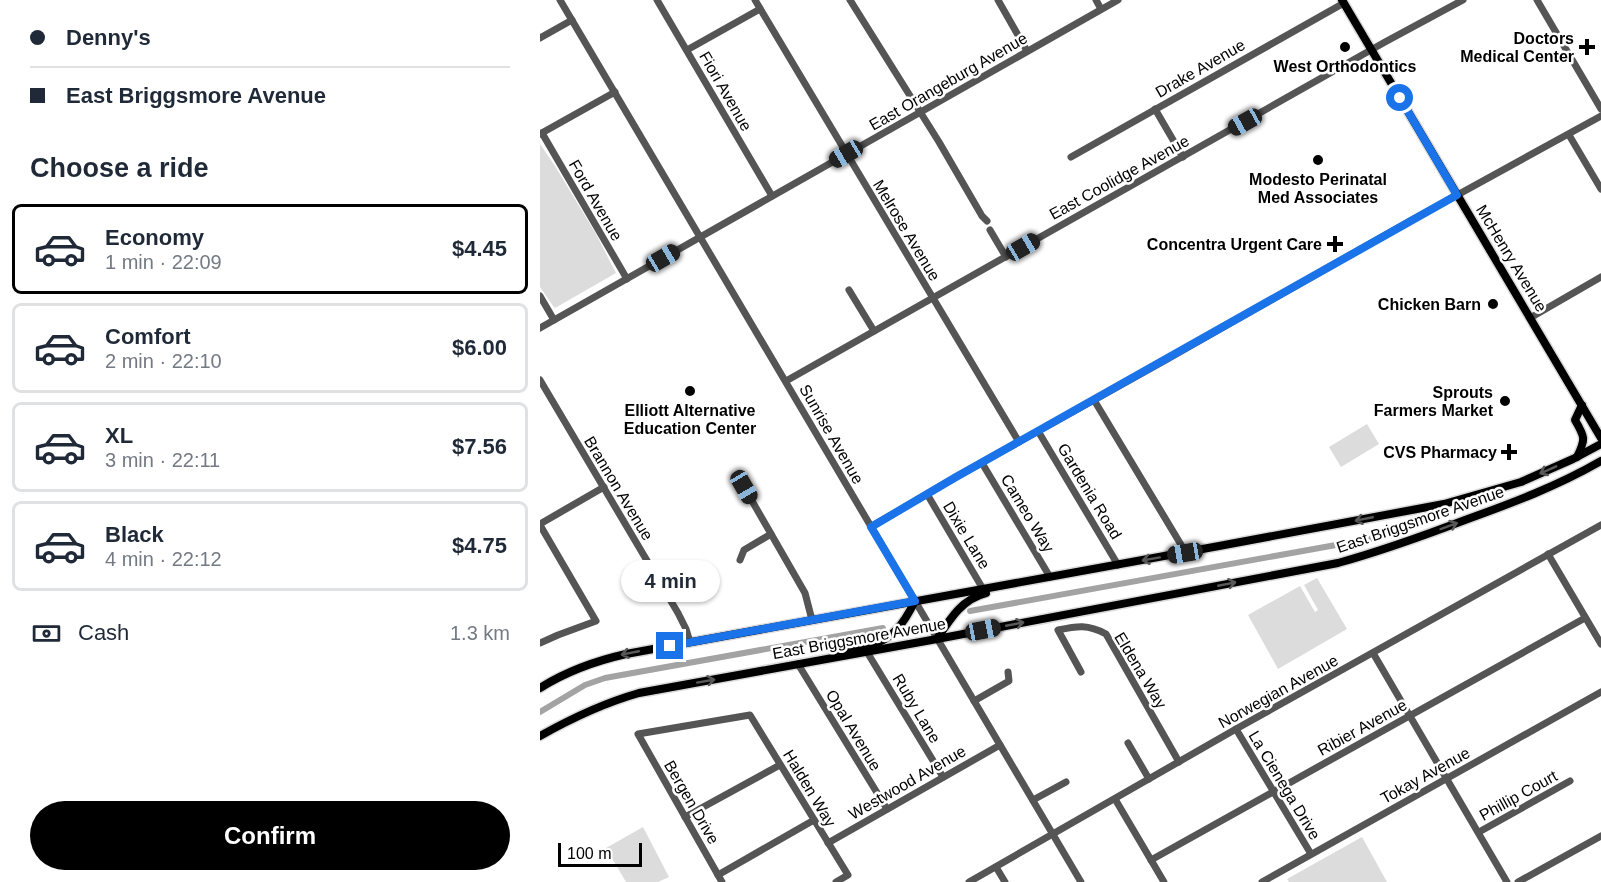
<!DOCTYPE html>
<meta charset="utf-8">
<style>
:root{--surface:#fff;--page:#f2f2f3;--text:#1f2937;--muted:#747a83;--line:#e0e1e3;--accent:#000}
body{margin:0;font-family:Arial,sans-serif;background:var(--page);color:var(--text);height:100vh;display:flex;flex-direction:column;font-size:22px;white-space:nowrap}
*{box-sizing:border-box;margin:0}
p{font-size:20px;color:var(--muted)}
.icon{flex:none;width:33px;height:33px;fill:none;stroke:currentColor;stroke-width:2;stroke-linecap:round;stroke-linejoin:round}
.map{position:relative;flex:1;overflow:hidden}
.details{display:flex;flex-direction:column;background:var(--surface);width:540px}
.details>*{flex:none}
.top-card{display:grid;align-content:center;height:132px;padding:0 30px;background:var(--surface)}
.scale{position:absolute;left:18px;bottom:15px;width:84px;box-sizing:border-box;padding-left:6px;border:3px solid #000;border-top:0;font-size:16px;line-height:21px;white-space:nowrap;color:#000;-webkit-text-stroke:4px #fff;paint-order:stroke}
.end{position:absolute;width:27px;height:27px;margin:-14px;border:8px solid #1a73e8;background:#fff;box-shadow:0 0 0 3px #fff}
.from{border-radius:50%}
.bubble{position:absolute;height:42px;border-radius:21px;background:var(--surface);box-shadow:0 2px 4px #0004;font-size:20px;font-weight:700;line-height:42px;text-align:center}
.car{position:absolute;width:18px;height:36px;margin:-18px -9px;border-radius:8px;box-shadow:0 0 4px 2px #0007;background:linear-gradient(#222 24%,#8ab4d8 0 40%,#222 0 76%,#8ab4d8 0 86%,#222 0)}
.top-card b{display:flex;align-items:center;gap:21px;height:57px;font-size:22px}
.top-card b+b{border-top:2px solid var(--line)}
.top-card i{width:15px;height:15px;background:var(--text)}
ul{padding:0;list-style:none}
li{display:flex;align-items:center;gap:18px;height:90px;margin:0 12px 9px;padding:0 18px;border:3px solid var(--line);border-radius:9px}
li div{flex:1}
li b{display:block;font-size:22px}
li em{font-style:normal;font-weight:700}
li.on{border-color:var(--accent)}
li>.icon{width:54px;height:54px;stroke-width:1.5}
h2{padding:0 30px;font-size:27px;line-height:72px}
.pay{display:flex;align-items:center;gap:15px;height:66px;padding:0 30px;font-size:22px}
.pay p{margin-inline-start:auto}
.button{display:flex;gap:12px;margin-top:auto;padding:12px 30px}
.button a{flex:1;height:69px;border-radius:36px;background:var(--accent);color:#fff;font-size:24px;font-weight:700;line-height:69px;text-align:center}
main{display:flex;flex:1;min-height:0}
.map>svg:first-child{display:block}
.green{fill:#dcdcdc}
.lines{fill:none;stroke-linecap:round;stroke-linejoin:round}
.canal{stroke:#a3a3a3;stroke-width:6}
.major-casing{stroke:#dbdbdb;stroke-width:11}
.minor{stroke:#555;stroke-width:7}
.major{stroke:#000;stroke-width:8}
.oneway{stroke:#595959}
.route{stroke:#1a73e8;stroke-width:8}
.poi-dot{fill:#000;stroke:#fff;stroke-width:2}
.labels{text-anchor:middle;stroke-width:5;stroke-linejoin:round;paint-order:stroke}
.poi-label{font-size:16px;font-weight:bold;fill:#000;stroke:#fff;text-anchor:end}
.street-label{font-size:16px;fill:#000;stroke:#fff}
</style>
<main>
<section class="details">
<div class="top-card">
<b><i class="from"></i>Denny's</b>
<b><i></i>East Briggsmore Avenue</b>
</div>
<h2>Choose a ride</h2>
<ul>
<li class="on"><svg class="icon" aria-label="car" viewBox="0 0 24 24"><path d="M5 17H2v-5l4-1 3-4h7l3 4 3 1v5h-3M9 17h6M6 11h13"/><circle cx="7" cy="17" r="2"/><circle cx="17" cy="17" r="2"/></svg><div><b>Economy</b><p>1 min · 22:09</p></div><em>$4.45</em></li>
<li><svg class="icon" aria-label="car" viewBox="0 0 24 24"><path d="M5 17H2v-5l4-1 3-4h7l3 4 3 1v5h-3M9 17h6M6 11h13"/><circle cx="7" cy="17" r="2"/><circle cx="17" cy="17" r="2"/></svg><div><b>Comfort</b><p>2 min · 22:10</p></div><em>$6.00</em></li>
<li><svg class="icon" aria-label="car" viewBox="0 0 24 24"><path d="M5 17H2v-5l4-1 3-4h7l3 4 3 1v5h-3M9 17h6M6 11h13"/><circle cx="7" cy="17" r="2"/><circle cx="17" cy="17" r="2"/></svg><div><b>XL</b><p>3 min · 22:11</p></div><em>$7.56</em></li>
<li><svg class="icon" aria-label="car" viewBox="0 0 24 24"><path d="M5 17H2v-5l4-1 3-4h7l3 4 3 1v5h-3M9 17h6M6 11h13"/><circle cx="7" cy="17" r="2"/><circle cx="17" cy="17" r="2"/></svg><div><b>Black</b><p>4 min · 22:12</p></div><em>$4.75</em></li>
</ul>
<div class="pay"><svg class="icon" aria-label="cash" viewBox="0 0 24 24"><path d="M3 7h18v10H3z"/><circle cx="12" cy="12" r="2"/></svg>Cash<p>1.3 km</p></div>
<div class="button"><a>Confirm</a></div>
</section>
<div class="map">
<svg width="1061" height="882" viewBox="0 0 1061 882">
<rect width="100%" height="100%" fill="#fff"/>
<g class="green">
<path d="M0,144L15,166L56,234L76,273L15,308L13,306L0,287Z"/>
<path d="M827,424L839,444L801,467L789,447Z"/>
<path d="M777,578L807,629L738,669L708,615L760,586L775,612L778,610L764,585Z"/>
<path d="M103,827L129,877L118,882H86L66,848Z"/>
<path d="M822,837L847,882H749L747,879Z"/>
</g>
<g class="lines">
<g class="canal">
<path d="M430,611L846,536"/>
<path d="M0,712L45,685L65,678L343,628"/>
</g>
<defs>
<g id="major">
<path d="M802,0L1061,438"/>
<path d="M1037,457C1046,439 1045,437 1035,420L1042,405"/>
<path d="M397,639C410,619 422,599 446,593"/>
<path d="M296,655C307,648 316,649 328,646C353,640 364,623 375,601"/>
<path d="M0,688C27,671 55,661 86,654L679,546L904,504L981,482L1033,459L1061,444"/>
<path d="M0,736C32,718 64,703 99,693L397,639L798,563C841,551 883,536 925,520C972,503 1018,486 1061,461"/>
</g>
</defs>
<use href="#major" class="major-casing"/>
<g class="minor">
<path d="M20,0L541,882"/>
<path d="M117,0L232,196"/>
<path d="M215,0L479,442"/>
<path d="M310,0L399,142L442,216L447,221"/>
<path d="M458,0L487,51"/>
<path d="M556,0L561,9"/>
<path d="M997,0L1061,109"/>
<path d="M0,38L32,20"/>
<path d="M147,50L220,9"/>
<path d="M615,109L643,157"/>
<path d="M2,133L87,279"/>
<path d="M0,134L75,92"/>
<path d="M1029,135L1061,189"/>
<path d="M531,157L804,3"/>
<path d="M450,230L466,257"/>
<path d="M309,290L334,331"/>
<path d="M0,296L14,320"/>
<path d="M990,318L1061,277"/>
<path d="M0,328L578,0"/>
<path d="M0,380L138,613L146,629L150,642"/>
<path d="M246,381L845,42L923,0"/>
<path d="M554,400L646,553"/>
<path d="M498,431L578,565"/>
<path d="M442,463L510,577"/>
<path d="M204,487L265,593L272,620"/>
<path d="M387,494L443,589"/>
<path d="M0,524L64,487"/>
<path d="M0,525L56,621L18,635L0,643"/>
<path d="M331,527L416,477L624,361L870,221L1061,116"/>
<path d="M1008,554L1061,644"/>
<path d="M200,560L204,550L231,534"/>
<path d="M327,652L403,777"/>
<path d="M833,653L967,882"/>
<path d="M258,664L347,809"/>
<path d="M541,672L518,630C537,626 548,624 566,634L639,762"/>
<path d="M434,701L469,681L468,672"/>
<path d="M696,729L771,854"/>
<path d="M588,743L609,779"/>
<path d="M575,799L624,882"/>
<path d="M493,800L526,782"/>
<path d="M145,817L240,765"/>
<path d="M939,832L1030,781"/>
<path d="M288,843L460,745"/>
<path d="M611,860L1045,618"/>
<path d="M456,867L465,882"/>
<path d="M178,875L274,820"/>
<path d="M182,882L98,734L210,715L308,875L296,882"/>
<path d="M429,882L696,729L1061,525"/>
<path d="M722,882L1061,692"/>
<path d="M978,882L1061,836"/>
</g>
<use href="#major" class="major"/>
</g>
<defs><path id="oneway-shaft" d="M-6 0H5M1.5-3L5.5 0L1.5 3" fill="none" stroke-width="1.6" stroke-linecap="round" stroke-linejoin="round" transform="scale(1.5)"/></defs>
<g class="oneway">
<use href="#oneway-shaft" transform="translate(1008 470) rotate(156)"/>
<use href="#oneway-shaft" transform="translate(824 519) rotate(169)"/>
<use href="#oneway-shaft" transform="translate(909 526) rotate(-20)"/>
<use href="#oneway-shaft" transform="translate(611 559) rotate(170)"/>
<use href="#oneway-shaft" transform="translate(687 584) rotate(-11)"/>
<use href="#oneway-shaft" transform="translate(475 624) rotate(-11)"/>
<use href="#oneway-shaft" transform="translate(90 653) rotate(169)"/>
<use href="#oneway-shaft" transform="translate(166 681) rotate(-10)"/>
</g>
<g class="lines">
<path class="route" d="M130,646L375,601L331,527L416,477L917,195L860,98"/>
</g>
<g class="poi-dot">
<circle cx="805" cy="47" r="6"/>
<path d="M1044 38h6v6h6v6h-6v6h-6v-6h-6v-6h6z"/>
<circle cx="778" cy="160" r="6"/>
<path d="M792 235h6v6h6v6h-6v6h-6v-6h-6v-6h6z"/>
<circle cx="953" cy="304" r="6"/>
<circle cx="150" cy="391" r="6"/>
<circle cx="965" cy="401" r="6"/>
<path d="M966 443h6v6h6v6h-6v6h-6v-6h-6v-6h6z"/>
</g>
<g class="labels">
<g class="poi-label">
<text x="1034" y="44">Doctors<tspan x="1034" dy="18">Medical Center</tspan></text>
<text x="805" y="72" text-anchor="middle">West Orthodontics</text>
<text x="778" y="185" text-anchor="middle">Modesto Perinatal<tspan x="778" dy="18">Med Associates</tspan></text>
<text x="782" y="250">Concentra Urgent Care</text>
<text x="941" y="310">Chicken Barn</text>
<text x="953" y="398">Sprouts<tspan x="953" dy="18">Farmers Market</tspan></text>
<text x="150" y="416" text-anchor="middle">Elliott Alternative<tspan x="150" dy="18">Education Center</tspan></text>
<text x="957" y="458">CVS Pharmacy</text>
</g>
<g class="street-label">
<text transform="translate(660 68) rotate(-30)" y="6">Drake Avenue</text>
<text transform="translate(408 81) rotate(-30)" y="6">East Orangeburg Avenue</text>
<text transform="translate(186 91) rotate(60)" y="6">Fiori Avenue</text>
<text transform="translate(579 177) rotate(-29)" y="6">East Coolidge Avenue</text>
<text transform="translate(56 200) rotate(60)" y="6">Ford Avenue</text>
<text transform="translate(367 230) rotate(59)" y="6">Melrose Avenue</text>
<text transform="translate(972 258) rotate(59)" y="6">McHenry Avenue</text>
<text transform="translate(292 434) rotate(60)" y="6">Sunrise Avenue</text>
<text transform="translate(79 488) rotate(59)" y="6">Brannon Avenue</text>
<text transform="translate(550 491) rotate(59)" y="6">Gardenia Road</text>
<text transform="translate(488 513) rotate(59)" y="6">Cameo Way</text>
<text transform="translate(880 519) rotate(-19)" y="6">East Briggsmore Avenue</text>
<text transform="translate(427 535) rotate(59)" y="6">Dixie Lane</text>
<text transform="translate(319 638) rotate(-10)" y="6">East Briggsmore Avenue</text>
<text transform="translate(601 670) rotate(59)" y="6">Eldena Way</text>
<text transform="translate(738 691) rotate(-29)" y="6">Norwegian Avenue</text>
<text transform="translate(377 708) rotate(59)" y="6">Ruby Lane</text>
<text transform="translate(822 727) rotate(-29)" y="6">Ribier Avenue</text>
<text transform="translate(314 730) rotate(59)" y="6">Opal Avenue</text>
<text transform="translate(885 775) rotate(-29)" y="6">Tokay Avenue</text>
<text transform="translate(367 782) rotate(-30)" y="6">Westwood Avenue</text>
<text transform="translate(745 785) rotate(59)" y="6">La Cienega Drive</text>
<text transform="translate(270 788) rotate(59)" y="6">Halden Way</text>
<text transform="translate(978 795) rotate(-29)" y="6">Phillip Court</text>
<text transform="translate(152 802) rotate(60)" y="6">Bergen Drive</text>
</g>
</g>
</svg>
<div class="scale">100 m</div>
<i class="end from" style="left:860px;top:98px"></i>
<i class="end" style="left:130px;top:646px"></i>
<div class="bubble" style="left:81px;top:560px;width:99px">4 min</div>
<i class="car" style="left:705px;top:122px;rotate:241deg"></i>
<i class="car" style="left:306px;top:154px;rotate:240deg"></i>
<i class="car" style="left:483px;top:247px;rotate:60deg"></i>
<i class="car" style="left:123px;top:258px;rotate:60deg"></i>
<i class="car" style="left:204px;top:487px;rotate:150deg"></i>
<i class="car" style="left:645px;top:553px;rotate:260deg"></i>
<i class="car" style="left:443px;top:630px;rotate:79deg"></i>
</div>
</main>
